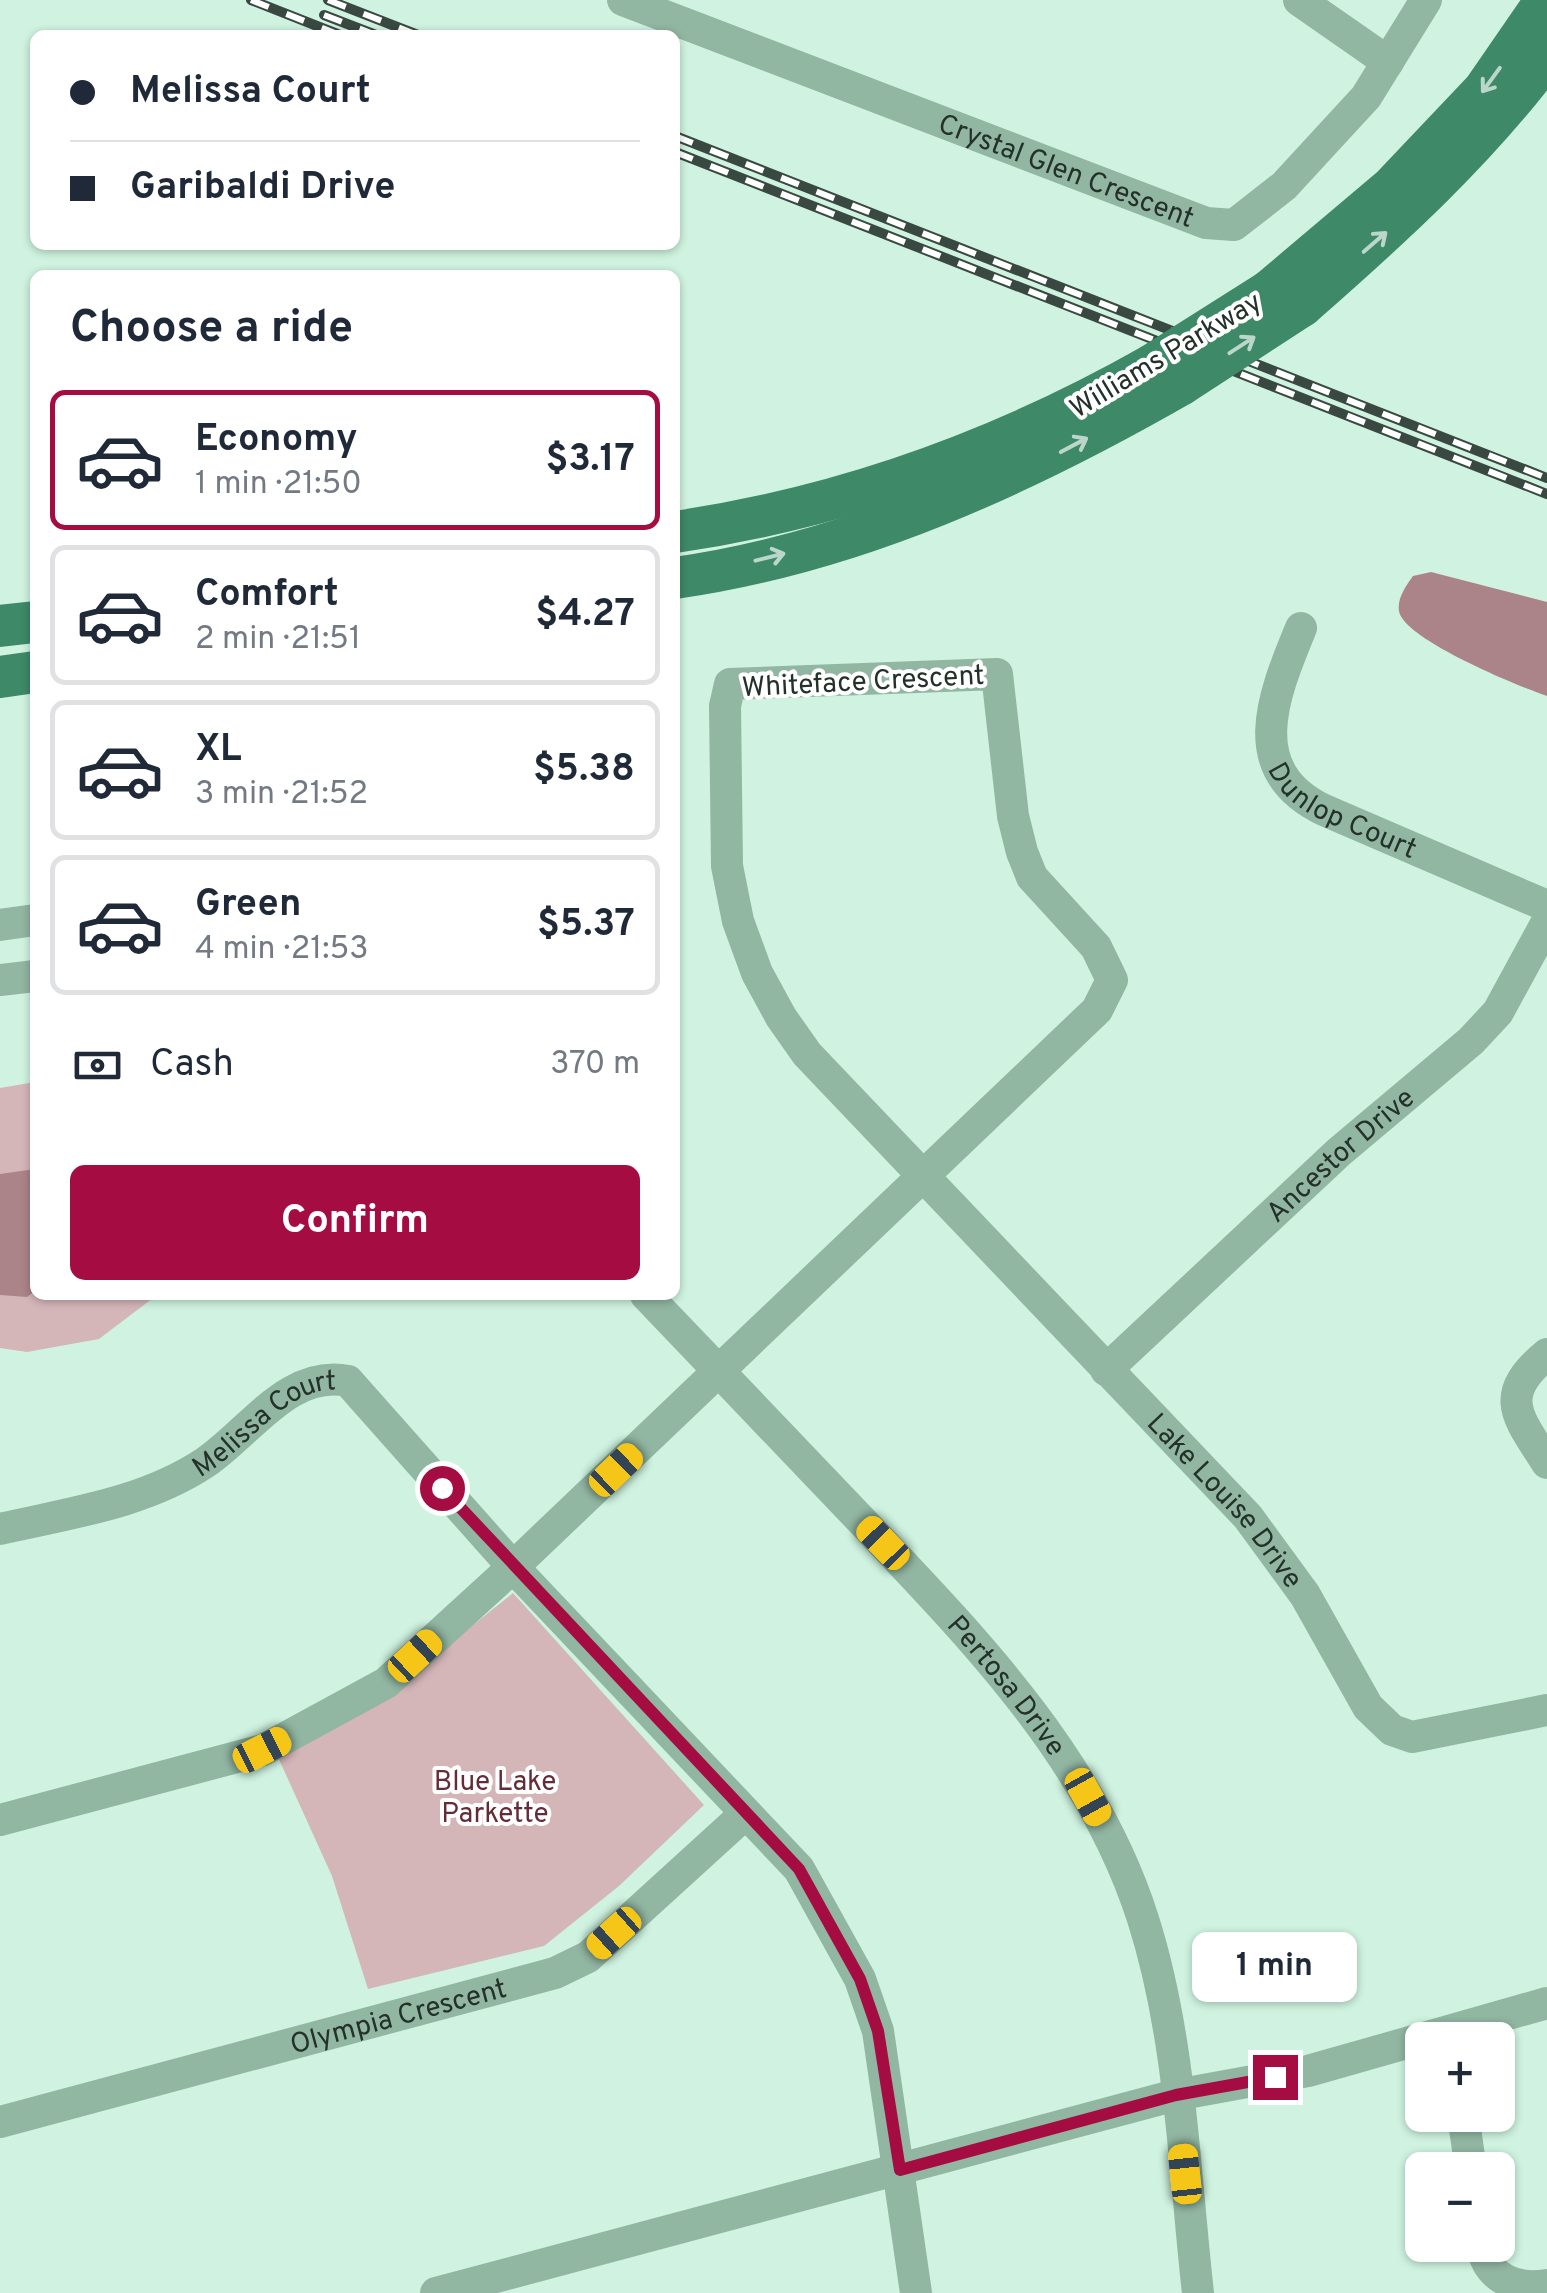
<!DOCTYPE html>
<meta charset="utf-8">
<style>
:root{--surface:#fff;--page:#f6f6f7;--text:#1f2937;--muted:#747a83;--line:#e0e1e3;--accent:#a50c42}
body{margin:0;font-family:Overpass,sans-serif;background:var(--page);color:var(--text);height:100vh;display:flex;flex-direction:column;font-size:38px;white-space:nowrap}
*{box-sizing:border-box;margin:0}
p{font-size:32px;color:var(--muted)}
.icon{flex:none;width:55px;height:55px;fill:none;stroke:currentColor;stroke-width:2;stroke-linecap:round;stroke-linejoin:round}
.map{position:relative;flex:1;overflow:hidden}
.panel{position:absolute;left:30px;top:270px;width:650px;height:1030px;display:flex;flex-direction:column;background:var(--surface);border-radius:15px;box-shadow:0 2px 8px #0004}
.panel>*{flex:none}
.top-card{position:absolute;left:30px;top:30px;width:650px;height:220px;border-radius:15px;box-shadow:0 2px 8px #0004;display:grid;align-content:center;height:220px;padding:0 40px;background:var(--surface)}
.controls{position:absolute;left:1405px;top:2022px;display:grid;gap:20px}
.controls a{display:grid;place-items:center;width:110px;height:110px;border-radius:15px;background:var(--surface);box-shadow:0 2px 8px #0004;font-size:50px}
.end{position:absolute;width:45px;height:45px;margin:-22px;border:12px solid #a50c42;background:#fff;box-shadow:0 0 0 5px #fff}
.from{border-radius:50%}
.bubble{position:absolute;height:70px;border-radius:15px;background:var(--surface);box-shadow:0 2px 8px #0004;font-size:32px;font-weight:700;line-height:70px;text-align:center}
.car{position:absolute;width:30px;height:60px;margin:-30px -15px;border-radius:12px;box-shadow:0 0 8px 2px #0007;background:linear-gradient(#f5c518 24%,#345 0 40%,#f5c518 0 76%,#345 0 86%,#f5c518 0)}
.top-card b{display:flex;align-items:center;gap:35px;height:95px;font-size:38px}
.top-card b+b{border-top:2px solid var(--line)}
.top-card i{width:25px;height:25px;background:var(--text)}
ul{padding:0;list-style:none}
li{display:flex;align-items:center;gap:30px;height:140px;margin:0 20px 15px;padding:0 20px;border:5px solid var(--line);border-radius:15px}
li div{flex:1}
li b{display:block;font-size:38px}
li em{font-style:normal;font-weight:700}
li.on{border-color:var(--accent)}
li>.icon{width:90px;height:90px;stroke-width:1.5}
h2{padding:0 40px;font-size:45px;line-height:120px}
.pay{display:flex;align-items:center;gap:25px;height:110px;padding:0 40px;font-size:38px}
.pay p{margin-inline-start:auto}
.cta{display:flex;gap:20px;margin-top:auto;padding:20px 40px}
.cta a{flex:1;height:115px;border-radius:15px;background:var(--accent);color:#fff;font-size:40px;font-weight:700;line-height:115px;text-align:center}
.map>svg:first-child{display:block}
.green{fill:#d4b6b9}
.water{fill:#ab8489}
.lines{fill:none;stroke-linecap:round;stroke-linejoin:round}
.minor{stroke:#91b6a2;stroke-width:32}
.major{stroke:#3e8968;stroke-width:42}
.rail-casing{stroke:#394941;stroke-width:10}
.rail{stroke:#fff;stroke-width:6;stroke-dasharray:19;stroke-linecap:butt}
.major-bridge{stroke:#3e8968;stroke-width:42}
.oneway{stroke:#bbd6ca}
.route{stroke:#a50c42;stroke-width:12}
.labels{text-anchor:middle;stroke-width:8;stroke-linejoin:round;paint-order:stroke}
.street-label{font-size:28px;fill:#23312a;stroke:#fff}
.park-label{font-size:28px;fill:#632d37;stroke:#fff}
</style>
<div class="map">
<svg width="1547" height="2293" viewBox="0 0 1547 2293">
<rect width="100%" height="100%" fill="#cff3e0"/>
<g class="green">
<path d="M35,1082V1295H157L99,1339L27,1352L0,1348V1088Z"/>
<path d="M513,1593L704,1805L619,1886L544,1946L368,1989L332,1876L277,1755L384,1696Z"/>
</g>
<g class="water">
<path d="M1431,572L1547,602V696C1520,687 1403,639 1399,611C1397,598 1406,586 1413,576Z"/>
<path d="M35,1169V1291L27,1297L0,1295V1174Z"/>
</g>
<g class="lines">
<g class="minor">
<path id="s1" d="M623,0L1206,223L1234,225L1284,186L1366,97L1426,0"/>
<path d="M1299,0L1388,62"/>
<path id="s2" d="M1301,628C1274,694 1241,770 1324,810L1547,906"/>
<path d="M0,925L35,920"/>
<path d="M0,980L35,976"/>
<path id="s3" d="M646,1295C718,1370 789,1445 861,1520C973,1638 1092,1759 1143,1919C1181,2038 1184,2169 1198,2293"/>
<path d="M1547,1354C1496,1396 1518,1417 1547,1463"/>
<path id="s4" d="M1106,1370L1339,1152L1471,1041L1498,1012L1547,922"/>
<path id="s5" d="M0,1529C70,1513 145,1503 206,1462C250,1432 289,1369 348,1381L513,1567L799,1869L860,1979L878,2031L916,2293"/>
<path id="s6" d="M0,1820L263,1750L386,1683L513,1567L1097,1010L1112,980L1096,947L1032,877L1022,852L1013,816L997,674L730,684L725,706L727,866L738,921L757,973L781,1017L807,1054L1248,1517L1305,1595L1368,1707L1392,1730L1412,1737L1547,1710"/>
<path d="M1463,2115L1471,2170"/>
<path id="s7" d="M0,2122L555,1973L588,1957L745,1814"/>
<path d="M1482,2245C1487,2279 1516,2290 1547,2285"/>
<path d="M436,2293L1176,2095L1308,2071L1547,2003"/>
</g>
<g class="major">
<path d="M1269,291L1392,187L1484,90L1546,0"/>
<path d="M1302,306C1391,228 1476,151 1547,56"/>
<path d="M675,532C846,507 1002,450 1152,365"/>
<path d="M675,578C857,552 1025,474 1182,384"/>
<path d="M0,626L35,622"/>
<path d="M0,677L35,672"/>
</g>
<defs>
<g id="rail">
<path d="M251,0L340,35"/>
<path d="M328,0L418,35"/>
<path d="M324,15L376,35"/>
<path d="M675,136L1547,478"/>
<path d="M675,152L1547,494"/>
</g>
</defs>
<use href="#rail" class="rail-casing"/>
<use href="#rail" class="rail"/>
<g class="major-bridge">
<path d="M1152,365L1269,291"/>
<path d="M1182,384L1302,306"/>
</g>
</g>
<defs><path id="oneway-shaft" d="M-6 0H5M1.5-3L5.5 0L1.5 3" fill="none" stroke-width="1.6" stroke-linecap="round" stroke-linejoin="round" transform="scale(2.5)"/></defs>
<g class="oneway">
<use href="#oneway-shaft" transform="translate(1491 80) rotate(126)"/>
<use href="#oneway-shaft" transform="translate(1375 242) rotate(-41)"/>
<use href="#oneway-shaft" transform="translate(1242 345) rotate(-33)"/>
<use href="#oneway-shaft" transform="translate(1074 445) rotate(-28)"/>
<use href="#oneway-shaft" transform="translate(770 557) rotate(-14)"/>
</g>
<g class="lines">
<path class="route" d="M442,1488L799,1869L860,1979L878,2031L900,2170L1176,2095L1275,2077"/>
</g>
<g class="labels">
<g class="street-label">
<text dy="10" stroke="none"><textPath href="#s1" startOffset="475">Crystal Glen Crescent</textPath></text>
<text transform="translate(1165 354) rotate(-31)" y="10">Williams Parkway</text>
<text transform="translate(863 680) rotate(-3)" y="10">Whiteface Crescent</text>
<text dy="10" stroke="none"><textPath href="#s2" startOffset="225">Dunlop Court</textPath></text>
<text dy="10" stroke="none"><textPath href="#s4" startOffset="318">Ancestor Drive</textPath></text>
<text dy="10" stroke="none"><textPath href="#s5" startOffset="290">Melissa Court</textPath></text>
<text dy="10" stroke="none"><textPath href="#s6" startOffset="3032">Lake Louise Drive</textPath></text>
<text dy="10" stroke="none"><textPath href="#s3" startOffset="532">Pertosa Drive</textPath></text>
<text dy="10" stroke="none"><textPath href="#s7" startOffset="412">Olympia Crescent</textPath></text>
</g>
<g class="park-label">
<text x="495" y="1790">Blue Lake<tspan x="495" dy="32">Parkette</tspan></text>
</g>
</g>
</svg>
<div class="controls">
<a>+</a>
<a>−</a>
</div>
<i class="end from" style="left:442px;top:1488px"></i>
<i class="end" style="left:1275px;top:2077px"></i>
<div class="bubble" style="left:1192px;top:1932px;width:165px">1 min</div>
<i class="car" style="left:616px;top:1470px;rotate:46deg"></i>
<i class="car" style="left:883px;top:1543px;rotate:316deg"></i>
<i class="car" style="left:415px;top:1656px;rotate:47deg"></i>
<i class="car" style="left:262px;top:1750px;rotate:63deg"></i>
<i class="car" style="left:1088px;top:1797px;rotate:151deg"></i>
<i class="car" style="left:614px;top:1933px;rotate:228deg"></i>
<i class="car" style="left:1185px;top:2174px;rotate:354deg"></i>
<div class="top-card">
<b><i class="from"></i>Melissa Court</b>
<b><i></i>Garibaldi Drive</b>
</div>
<section class="panel">
<h2>Choose a ride</h2>
<ul>
<li class="on"><svg class="icon" aria-label="car" viewBox="0 0 24 24"><path d="M5 17H2v-5l4-1 3-4h7l3 4 3 1v5h-3M9 17h6M6 11h13"/><circle cx="7" cy="17" r="2"/><circle cx="17" cy="17" r="2"/></svg><div><b>Economy</b><p>1 min · 21:50</p></div><em>$3.17</em></li>
<li><svg class="icon" aria-label="car" viewBox="0 0 24 24"><path d="M5 17H2v-5l4-1 3-4h7l3 4 3 1v5h-3M9 17h6M6 11h13"/><circle cx="7" cy="17" r="2"/><circle cx="17" cy="17" r="2"/></svg><div><b>Comfort</b><p>2 min · 21:51</p></div><em>$4.27</em></li>
<li><svg class="icon" aria-label="car" viewBox="0 0 24 24"><path d="M5 17H2v-5l4-1 3-4h7l3 4 3 1v5h-3M9 17h6M6 11h13"/><circle cx="7" cy="17" r="2"/><circle cx="17" cy="17" r="2"/></svg><div><b>XL</b><p>3 min · 21:52</p></div><em>$5.38</em></li>
<li><svg class="icon" aria-label="car" viewBox="0 0 24 24"><path d="M5 17H2v-5l4-1 3-4h7l3 4 3 1v5h-3M9 17h6M6 11h13"/><circle cx="7" cy="17" r="2"/><circle cx="17" cy="17" r="2"/></svg><div><b>Green</b><p>4 min · 21:53</p></div><em>$5.37</em></li>
</ul>
<div class="pay"><svg class="icon" aria-label="cash" viewBox="0 0 24 24"><path d="M3 7h18v10H3z"/><circle cx="12" cy="12" r="2"/></svg>Cash<p>370 m</p></div>
<div class="cta"><a>Confirm</a></div>
</section>
</div>
